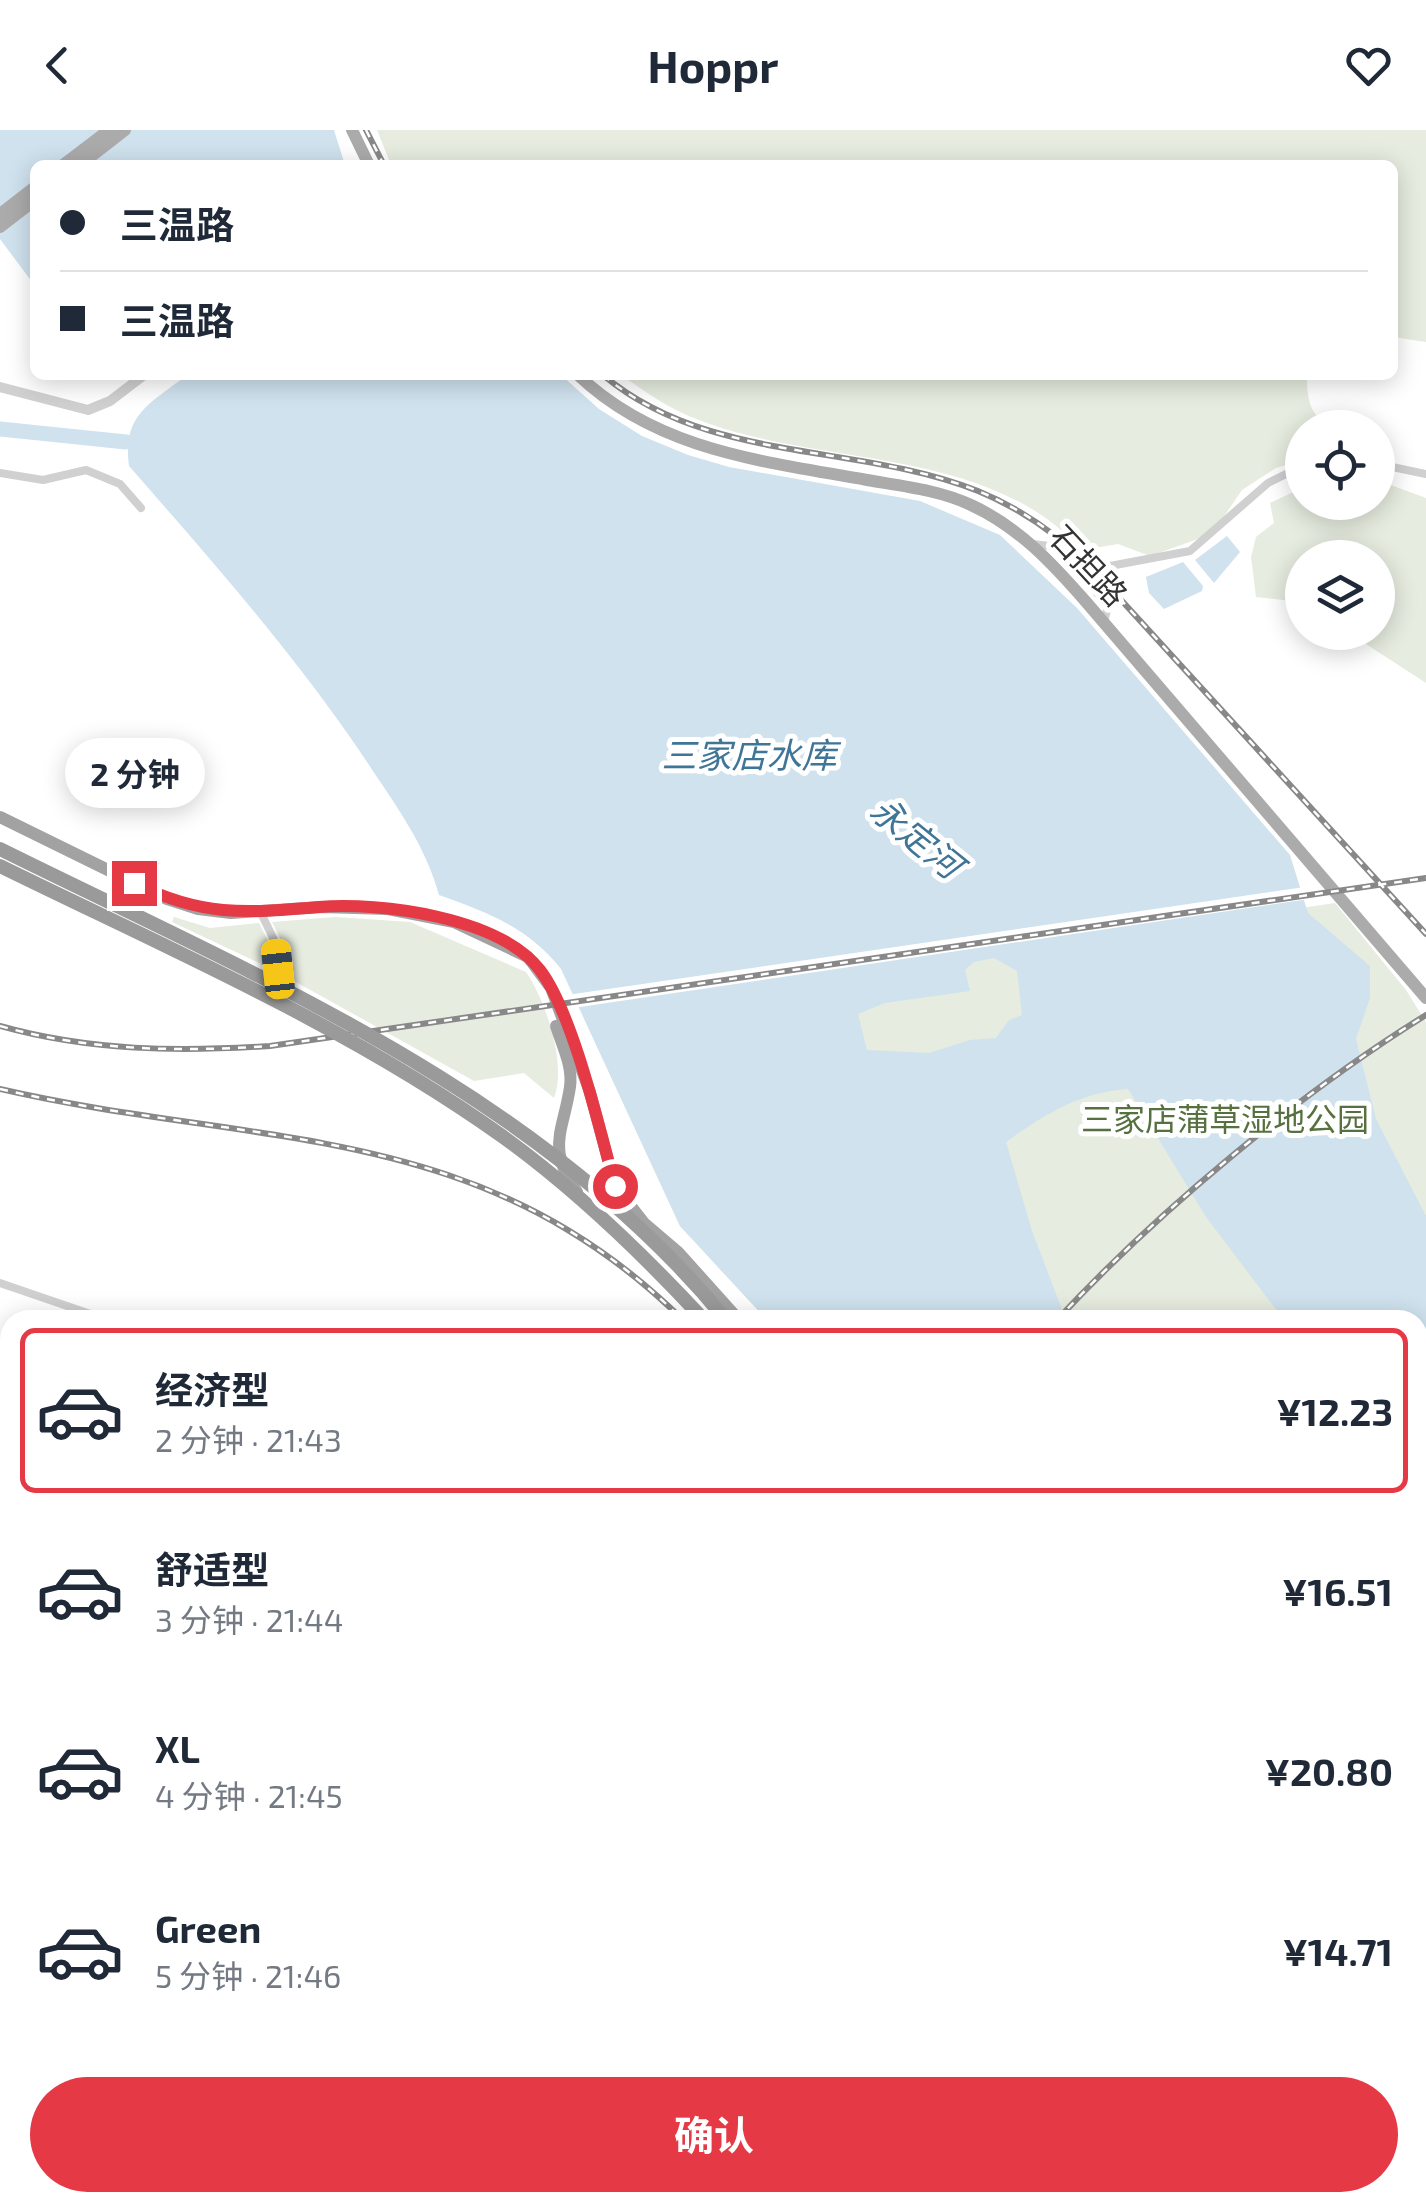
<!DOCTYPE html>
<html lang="zh">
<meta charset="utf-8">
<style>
:root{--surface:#fff;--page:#f6f6f7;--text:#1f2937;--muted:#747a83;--line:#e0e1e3;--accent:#e63946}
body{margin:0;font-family:"Exo 2","Noto Sans SC",sans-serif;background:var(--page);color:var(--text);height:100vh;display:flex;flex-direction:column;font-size:38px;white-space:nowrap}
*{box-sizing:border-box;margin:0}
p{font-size:32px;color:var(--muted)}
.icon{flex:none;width:55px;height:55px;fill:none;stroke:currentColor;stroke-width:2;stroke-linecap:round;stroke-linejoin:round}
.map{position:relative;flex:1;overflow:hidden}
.details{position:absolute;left:0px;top:1180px;width:1428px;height:902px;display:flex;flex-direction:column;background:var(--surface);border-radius:30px 30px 0 0;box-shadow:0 5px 25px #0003}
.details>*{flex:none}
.guide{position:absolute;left:30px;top:30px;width:1368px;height:220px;border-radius:15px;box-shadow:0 5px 25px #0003;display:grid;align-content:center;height:220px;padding:0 30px;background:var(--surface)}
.tools{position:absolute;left:1285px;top:280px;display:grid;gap:20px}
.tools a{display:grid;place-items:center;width:110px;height:110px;border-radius:50%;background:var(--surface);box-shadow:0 5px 25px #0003;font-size:50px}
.end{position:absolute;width:45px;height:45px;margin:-22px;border:12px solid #e63946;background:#fff;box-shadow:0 0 0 5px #fff}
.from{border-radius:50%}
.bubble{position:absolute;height:70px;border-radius:35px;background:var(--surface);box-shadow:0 5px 25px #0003;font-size:32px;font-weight:700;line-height:70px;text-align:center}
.car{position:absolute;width:30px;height:60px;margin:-30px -15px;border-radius:12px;box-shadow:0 0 8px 2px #0007;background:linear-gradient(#f5c518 24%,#345 0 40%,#f5c518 0 76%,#345 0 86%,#f5c518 0)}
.guide b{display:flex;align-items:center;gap:35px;height:95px;font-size:38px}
.guide b+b{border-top:2px solid var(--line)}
.guide i{width:25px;height:25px;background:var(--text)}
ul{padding:18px 0 0;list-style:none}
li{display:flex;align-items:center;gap:30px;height:165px;margin:0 20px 15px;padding:0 10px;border:5px solid transparent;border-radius:15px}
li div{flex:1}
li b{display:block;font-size:38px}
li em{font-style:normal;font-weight:700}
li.on{border-color:var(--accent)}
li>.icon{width:90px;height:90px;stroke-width:1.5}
.cta{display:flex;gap:20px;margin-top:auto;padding:20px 30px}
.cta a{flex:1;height:115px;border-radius:60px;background:var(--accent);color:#fff;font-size:40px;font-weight:700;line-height:115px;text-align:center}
header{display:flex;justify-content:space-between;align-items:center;height:130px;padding:0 30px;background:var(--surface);font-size:45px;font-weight:700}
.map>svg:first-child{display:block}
.green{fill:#e6ecdf}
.water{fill:#cfe2ee;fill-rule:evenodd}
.pier{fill:#fff}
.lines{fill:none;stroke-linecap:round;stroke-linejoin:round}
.river{stroke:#cfe2ee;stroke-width:15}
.minor{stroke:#d0d0d0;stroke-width:8}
.tertiary{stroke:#d0d0d0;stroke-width:10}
.primary{stroke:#ababab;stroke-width:12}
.trunk{stroke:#a2a2a2;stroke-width:12}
.motorway{stroke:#9a9a9a;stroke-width:14}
.rail-casing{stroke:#888;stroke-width:6}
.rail{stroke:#fff;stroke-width:2.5;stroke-dasharray:8;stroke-linecap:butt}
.motorway-bridge{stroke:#9a9a9a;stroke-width:14}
.route{stroke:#e63946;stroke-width:12}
.labels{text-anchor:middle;stroke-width:10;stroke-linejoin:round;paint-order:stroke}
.street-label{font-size:32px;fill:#333;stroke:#fff}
.park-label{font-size:32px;fill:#56703f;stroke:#fff}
.water-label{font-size:35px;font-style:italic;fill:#3f7597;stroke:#fff}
</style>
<header><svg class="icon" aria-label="back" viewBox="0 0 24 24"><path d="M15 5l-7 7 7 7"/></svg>Hoppr<svg class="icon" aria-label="heart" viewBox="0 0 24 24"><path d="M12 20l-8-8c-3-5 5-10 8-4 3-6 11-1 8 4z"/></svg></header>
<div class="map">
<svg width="1426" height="2081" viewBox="0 0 1426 2081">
<rect width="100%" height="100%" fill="#fff"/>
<g class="green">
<path d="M377,0H1426V212L1393,207L1392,35H391Z"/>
<path d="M621,245H1307C1307,269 1309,285 1331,297L1302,298V330L1276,338L1242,360L1212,404L1150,426L1118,414L1082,420C980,309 807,341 680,282C659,272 640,258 621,245Z"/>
<path d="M1388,354L1426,368V553L1349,503L1378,502V428H1302V485L1291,471L1256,467L1251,427L1256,407L1274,393L1270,373L1302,358V372H1378V355Z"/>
<path d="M1335,773L1406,860L1426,892V1852L1418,1851V1190H767L680,1096L582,884Z"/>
<path d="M174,787L210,798L259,793L272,819L274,840L172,792Z"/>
<path d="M335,787L410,792L526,842C546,871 567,934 554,968L524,943L474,951L287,847L281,810L272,792Z"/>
<path d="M10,1873V2059L0,2061V1874Z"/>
<path d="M58,2073L1228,2072L1234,2081H49Z"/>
</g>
<g class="water">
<path d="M0,0H334L345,35H35V156L0,109Z"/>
<path d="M187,245H561L599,279L642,306L688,325L729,337L920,371L1000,405L1077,478L1290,725L1308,783L1370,836V868L1356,909L1376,989L1426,1086V1371L1418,1361V1190H1284L1206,1087L1128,959C1080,962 1044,985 1006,1012L1032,1101L1066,1190H767L680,1096L561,839C527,797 489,783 439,765C425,714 396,676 367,632C296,526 213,432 129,336C122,284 150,274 187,245ZM994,828L1017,841L1022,885L1009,890L996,908L970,910L929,923L867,920L858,884L885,873L970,861L965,840L974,832Z"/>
<path d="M1227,406L1240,422L1214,453L1195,430Z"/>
<path d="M1183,432L1203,456L1202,461L1164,479L1149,463L1146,447Z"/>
</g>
<path class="pier" d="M1305,757L1309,769L573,878L567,865Z"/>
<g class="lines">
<path class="river" d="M0,299L126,312"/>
<g class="minor">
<path d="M1378,334L1426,344"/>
<path d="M0,343L43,350L86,340L120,354L141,378"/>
<path d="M1033,414L1057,417L1108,476L1104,492"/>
<path d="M1078,442L1190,421L1268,353L1302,336"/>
<path d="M261,783L275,812L278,839"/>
<path d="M0,1153L108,1190"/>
<path d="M0,1412L10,1416"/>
<path d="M0,1647L10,1640"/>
<path d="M1418,1862L1426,1863"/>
<path d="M1418,1890L1426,1891"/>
</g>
<path class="tertiary" d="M0,257L88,280L110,271L144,245"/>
<g class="primary">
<path d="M352,0L369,35"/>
<path d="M63,35L109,0"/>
<path d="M80,35L125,0"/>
<path d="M0,84L35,57"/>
<path d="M0,97L35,70"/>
<path d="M578,245C658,321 763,331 867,350C902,356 939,360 971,375C1019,397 1053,434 1087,473L1426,868"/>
</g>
<g class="trunk">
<path d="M0,687L167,769L198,779L231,783L321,777L388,779L454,792L528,827L551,858L590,962L615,1056L644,1093L678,1122L739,1190"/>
<path d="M556,896C562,915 573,936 570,957C563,1003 546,1017 577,1062"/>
<path d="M1295,2072L1297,2081"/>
</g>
<g class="motorway">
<path d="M1278,2072L1283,2081"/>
<path d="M1302,2072L1307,2081"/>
</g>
<defs>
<g id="rail">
<path d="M366,0L384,35"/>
<path d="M603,245C709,334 855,312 978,361C1022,379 1057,404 1091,437L1426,804"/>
<path d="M0,896C89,921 179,922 270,916L1426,748"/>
<path d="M0,959C256,1018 478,988 683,1190"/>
<path d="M1057,1190C1158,1081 1300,963 1426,885"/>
</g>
</defs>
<use href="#rail" class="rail-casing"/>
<use href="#rail" class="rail"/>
<g class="motorway-bridge">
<path d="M0,719C256,846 540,962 726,1190"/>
<path d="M0,736C169,819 348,896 502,1006C577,1060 642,1123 704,1190"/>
</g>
</g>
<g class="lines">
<path class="route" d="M134,753C202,787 245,783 319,777C381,772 499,787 540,840C573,883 600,1001 615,1056"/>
</g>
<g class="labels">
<g class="street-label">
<text transform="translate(1088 436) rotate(47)" y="11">石担路</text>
</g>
<g class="park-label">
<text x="1225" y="1001">三家店蒲草湿地公园</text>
</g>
<g class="water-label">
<text x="749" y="638">三家店水库</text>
<text transform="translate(916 708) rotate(39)" y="12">永定河</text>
</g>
</g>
</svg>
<div class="tools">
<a><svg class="icon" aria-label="locate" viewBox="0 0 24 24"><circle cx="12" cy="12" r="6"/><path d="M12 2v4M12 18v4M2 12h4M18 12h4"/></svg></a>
<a><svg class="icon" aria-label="layers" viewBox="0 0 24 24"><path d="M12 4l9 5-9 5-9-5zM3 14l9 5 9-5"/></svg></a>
</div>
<i class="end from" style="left:615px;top:1056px"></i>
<i class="end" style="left:134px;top:753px"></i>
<div class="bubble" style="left:65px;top:608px;width:140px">2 分钟</div>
<i class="car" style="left:278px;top:839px;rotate:354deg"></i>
<div class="guide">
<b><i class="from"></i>三温路</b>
<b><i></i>三温路</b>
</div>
<section class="details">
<ul>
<li class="on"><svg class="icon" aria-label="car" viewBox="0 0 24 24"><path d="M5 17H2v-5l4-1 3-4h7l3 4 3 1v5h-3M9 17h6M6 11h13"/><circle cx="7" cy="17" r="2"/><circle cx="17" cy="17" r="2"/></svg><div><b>经济型</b><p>2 分钟 · 21:43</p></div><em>¥12.23</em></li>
<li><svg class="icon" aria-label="car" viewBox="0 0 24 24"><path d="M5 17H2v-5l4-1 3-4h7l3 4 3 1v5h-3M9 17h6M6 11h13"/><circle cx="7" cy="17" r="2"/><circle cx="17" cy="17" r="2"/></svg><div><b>舒适型</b><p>3 分钟 · 21:44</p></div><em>¥16.51</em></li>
<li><svg class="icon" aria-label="car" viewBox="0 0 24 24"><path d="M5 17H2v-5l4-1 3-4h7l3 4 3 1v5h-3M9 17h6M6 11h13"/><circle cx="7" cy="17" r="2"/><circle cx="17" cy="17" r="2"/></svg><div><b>XL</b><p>4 分钟 · 21:45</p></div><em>¥20.80</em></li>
<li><svg class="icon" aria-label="car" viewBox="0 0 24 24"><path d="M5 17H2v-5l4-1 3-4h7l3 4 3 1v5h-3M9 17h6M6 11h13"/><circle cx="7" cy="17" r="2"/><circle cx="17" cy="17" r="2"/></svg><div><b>Green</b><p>5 分钟 · 21:46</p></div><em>¥14.71</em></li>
</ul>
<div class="cta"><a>确认</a></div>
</section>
</div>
